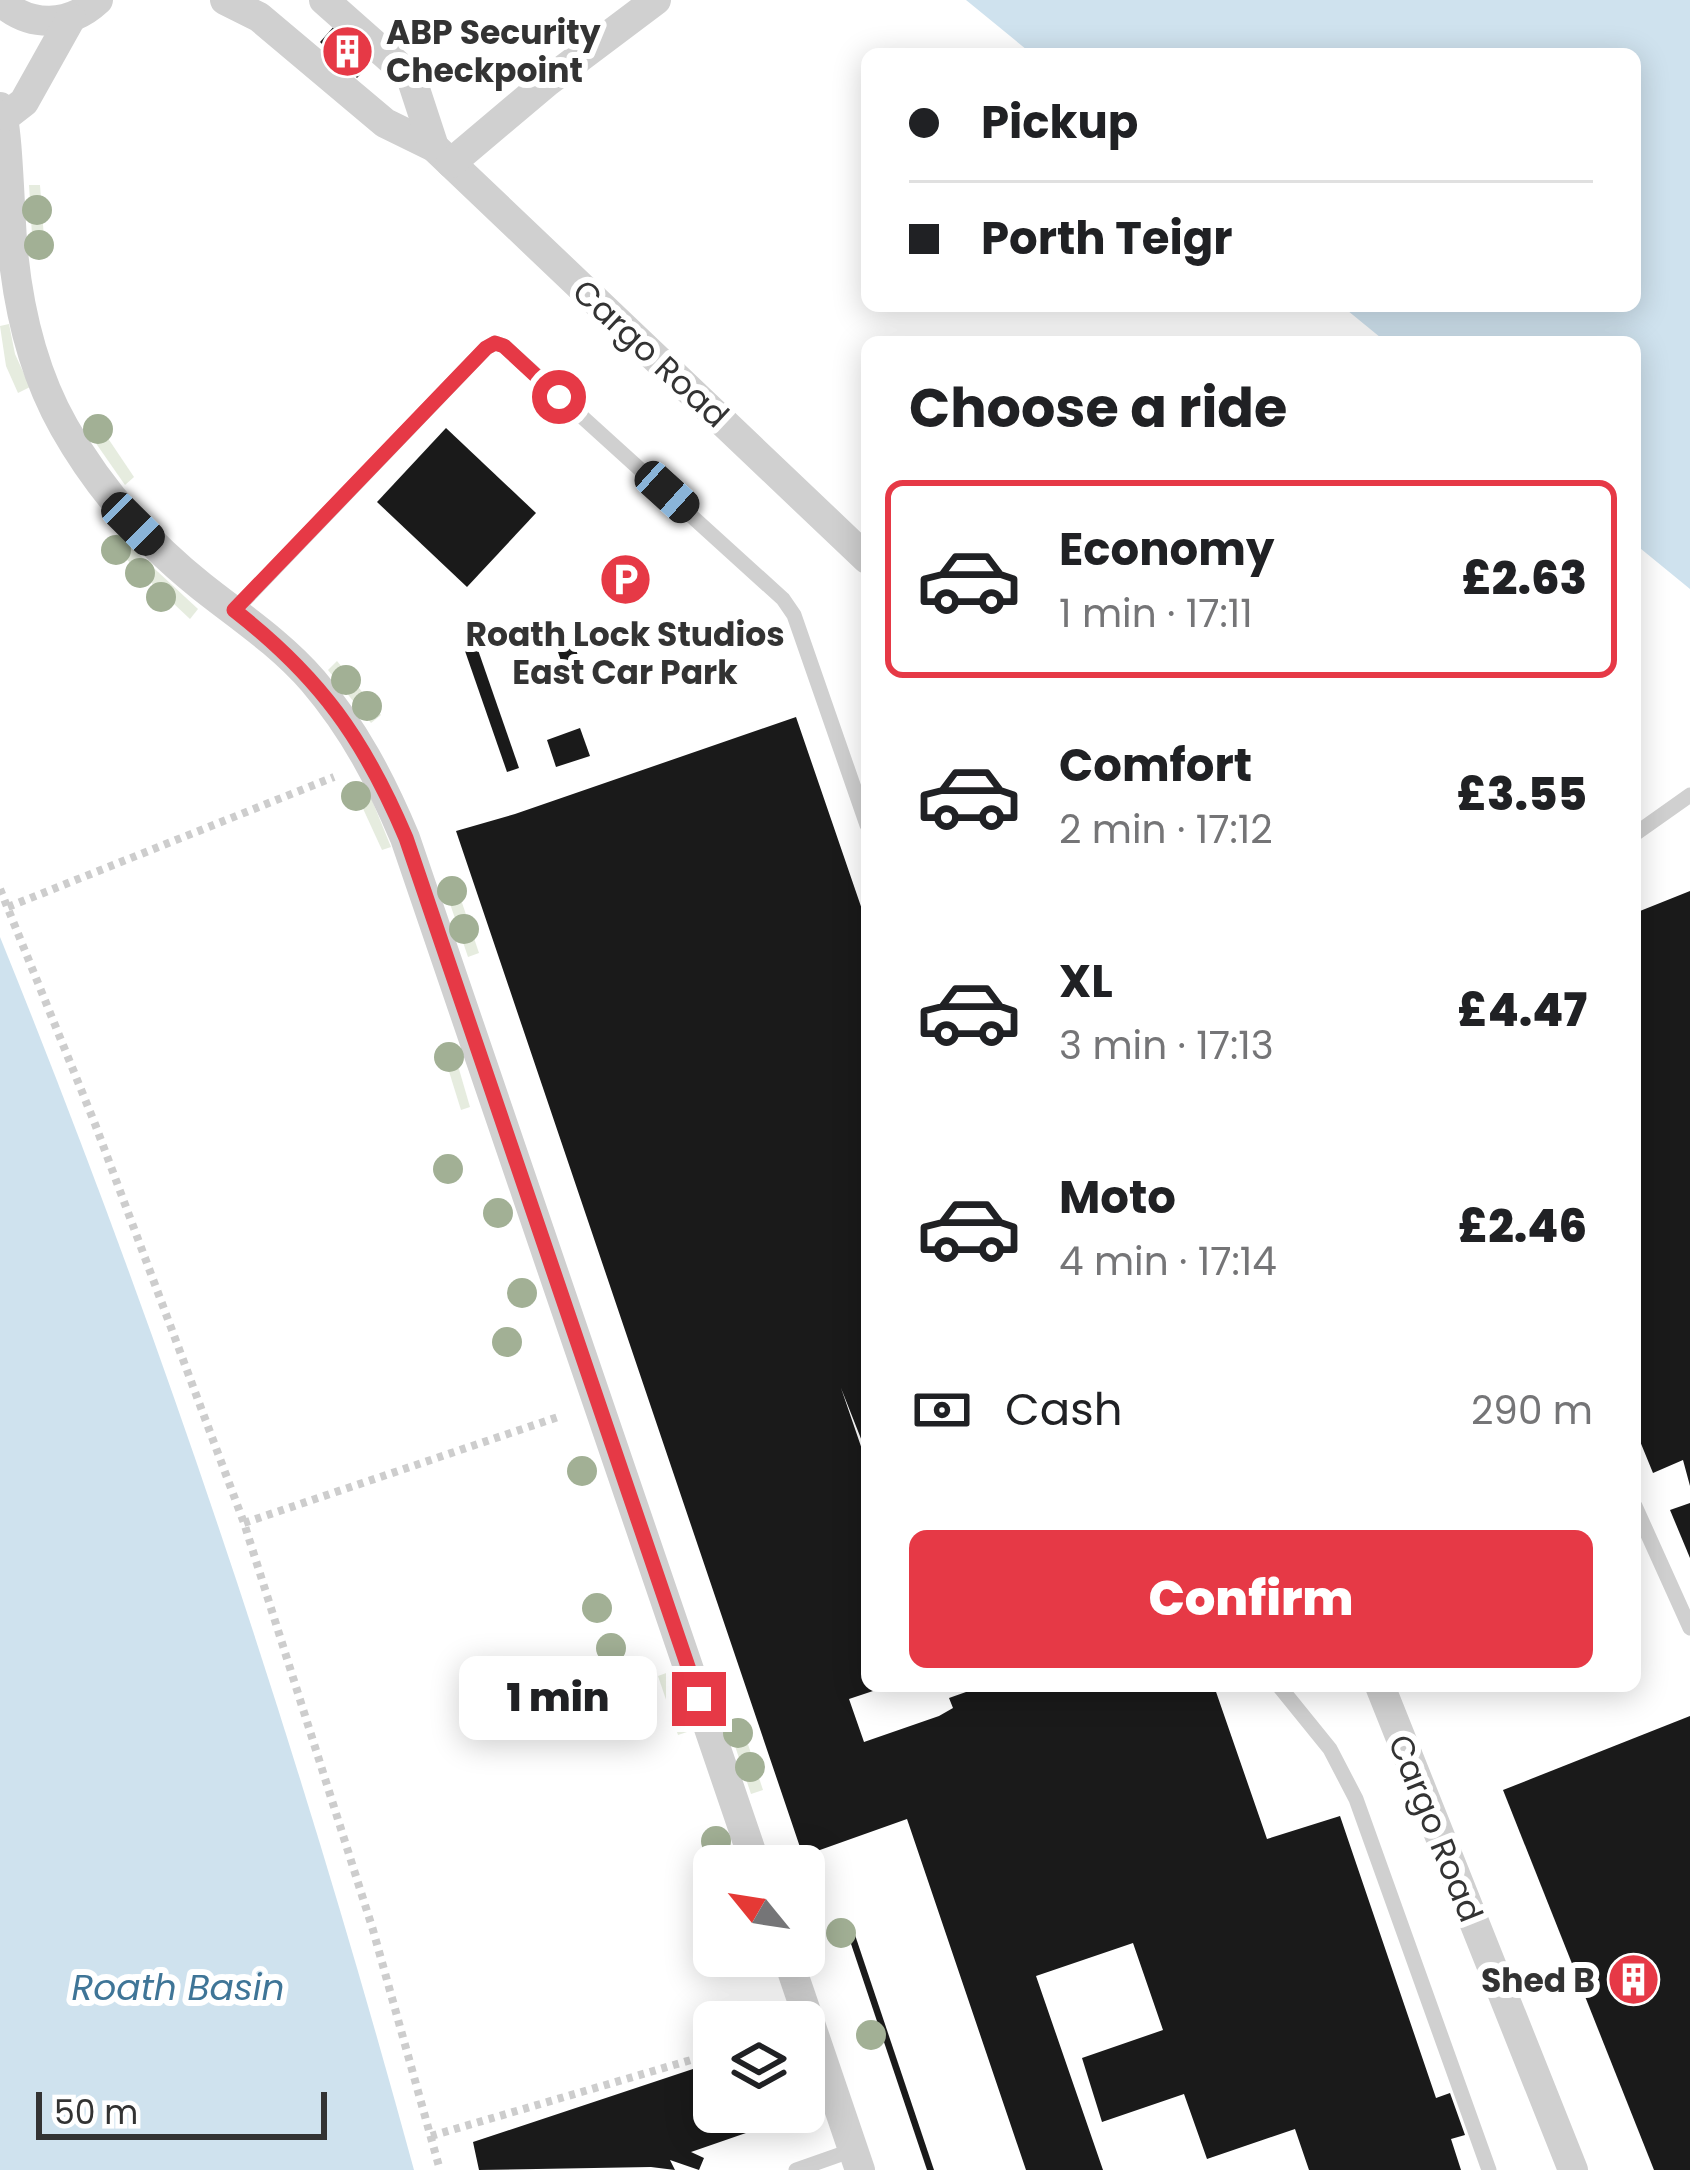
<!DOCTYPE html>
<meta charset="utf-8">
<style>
:root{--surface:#fff;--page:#f2f2f2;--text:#202124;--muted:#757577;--line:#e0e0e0;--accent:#e63946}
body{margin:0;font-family:Poppins,sans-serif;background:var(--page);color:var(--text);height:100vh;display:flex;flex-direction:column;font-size:45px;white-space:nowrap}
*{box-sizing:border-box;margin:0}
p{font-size:39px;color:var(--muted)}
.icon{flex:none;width:66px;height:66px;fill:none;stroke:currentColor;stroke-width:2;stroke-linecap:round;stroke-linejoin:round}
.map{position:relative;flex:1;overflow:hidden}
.side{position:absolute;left:861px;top:336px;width:780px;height:1356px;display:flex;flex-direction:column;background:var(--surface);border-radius:18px;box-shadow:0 6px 30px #0003}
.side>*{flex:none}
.hud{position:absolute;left:861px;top:48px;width:780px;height:264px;border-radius:18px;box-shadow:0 6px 30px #0003;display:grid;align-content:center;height:264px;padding:0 48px;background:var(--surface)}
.needle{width:78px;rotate:300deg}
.buttons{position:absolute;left:693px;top:1845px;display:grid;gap:24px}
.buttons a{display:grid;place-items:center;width:132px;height:132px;border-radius:18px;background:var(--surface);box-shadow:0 6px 30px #0003;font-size:60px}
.scale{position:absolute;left:36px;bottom:30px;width:291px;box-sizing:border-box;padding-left:12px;border:6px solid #333;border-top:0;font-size:33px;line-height:42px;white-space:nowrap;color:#333;-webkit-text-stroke:9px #fff;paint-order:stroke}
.end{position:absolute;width:54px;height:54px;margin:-27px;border:15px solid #e63946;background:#fff;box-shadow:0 0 0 6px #fff}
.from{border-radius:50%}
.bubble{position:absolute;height:84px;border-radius:18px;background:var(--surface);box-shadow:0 6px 30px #0003;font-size:39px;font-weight:800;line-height:84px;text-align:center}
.car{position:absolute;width:36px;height:72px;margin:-36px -18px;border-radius:15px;box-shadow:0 0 9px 3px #0007;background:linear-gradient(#222 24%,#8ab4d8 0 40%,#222 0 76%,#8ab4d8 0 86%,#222 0)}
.hud b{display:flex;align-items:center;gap:42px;height:114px;font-size:45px}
.hud b+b{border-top:3px solid var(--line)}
.hud i{width:30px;height:30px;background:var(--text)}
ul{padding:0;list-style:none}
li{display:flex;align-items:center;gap:36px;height:198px;margin:0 24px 18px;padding:0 24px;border:6px solid transparent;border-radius:18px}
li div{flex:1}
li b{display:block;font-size:45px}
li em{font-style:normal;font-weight:800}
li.on{border-color:var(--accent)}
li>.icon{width:108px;height:108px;stroke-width:1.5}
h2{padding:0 48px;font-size:54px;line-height:144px}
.pay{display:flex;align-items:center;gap:30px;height:132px;padding:0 48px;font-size:45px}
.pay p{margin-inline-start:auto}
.primary-button{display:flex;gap:24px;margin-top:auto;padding:24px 48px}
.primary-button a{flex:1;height:138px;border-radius:18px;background:var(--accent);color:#fff;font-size:48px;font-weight:800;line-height:138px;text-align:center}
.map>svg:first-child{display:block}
.green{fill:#e6ecdf}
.water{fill:#cfe2ee}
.building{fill:#1a1a1a}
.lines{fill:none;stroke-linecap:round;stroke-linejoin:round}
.path{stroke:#cdcdcd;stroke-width:8;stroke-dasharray:6 6;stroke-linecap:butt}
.lane{stroke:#d0d0d0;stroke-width:15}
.street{stroke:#d0d0d0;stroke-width:30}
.tree{fill:#a2b095}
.route{stroke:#e63946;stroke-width:15}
.labels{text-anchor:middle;stroke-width:12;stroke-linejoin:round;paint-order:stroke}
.poi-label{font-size:33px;font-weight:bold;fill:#333;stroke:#fff;text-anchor:start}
.street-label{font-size:33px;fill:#333;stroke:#fff}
.water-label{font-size:36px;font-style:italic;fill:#3f7597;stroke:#fff}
</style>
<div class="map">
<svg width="1690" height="2170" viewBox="0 0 1690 2170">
<rect width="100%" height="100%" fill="#fff"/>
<g class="green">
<path d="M29,185H40L45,251L33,252Z"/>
<path d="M9,324L15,354L30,387L18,393L6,366L0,326Z"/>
<path d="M97,422L134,477L125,485L86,429Z"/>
<path d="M117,534L198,609L190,619L107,541Z"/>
<path d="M337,661L381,715L371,723L328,670Z"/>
<path d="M365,783L391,847L382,850L354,789Z"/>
<path d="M454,879L479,953L468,957L443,883Z"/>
<path d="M452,1045L470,1107L461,1110L442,1049Z"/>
<path d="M669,1672L690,1731L678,1735L658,1676Z"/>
<path d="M741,1723L763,1790L751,1794L729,1728Z"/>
</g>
<g class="water">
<path d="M966,0H1690V589L1635,544V342H1386L1342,306H1635V54H1032Z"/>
<path d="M0,937C163,1339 300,1752 414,2170H0Z"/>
</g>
<g class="building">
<path d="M336,24L374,59L357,78L320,42Z"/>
<path d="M446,428L536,513L467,587L377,502Z"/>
<path d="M477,647L519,768L507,772L465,651Z"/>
<path d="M575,647L586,679L569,685L558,652Z"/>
<path d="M796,717L867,924V1454L841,1388L867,1464V1686L885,1687L849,1699L864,1742L939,1716L953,1708L949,1698L983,1686H1214L1267,1839L1340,1816L1436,2098L1450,2093L1465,2135L1451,2139L1461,2170H1309L1295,2129L1207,2159L1184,2094L1102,2122L1082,2058L1163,2030L1133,1943L1036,1976L1103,2170H1026L907,1819L803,1856L456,831L515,814Z"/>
<path d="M580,728L590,756L556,767L547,740Z"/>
<path d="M1690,891V1486L1683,1460L1653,1473L1635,1429V913Z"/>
<path d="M1690,1503V1558L1670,1510Z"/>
<path d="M1690,1716V2170H1654L1503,1790Z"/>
<path d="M851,1923L934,2170H927L845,1926Z"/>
<path d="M714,2062V2112H775L778,2122L691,2152L704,2158L699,2170L670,2160L675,2170L651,2167L479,2170L473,2142Z"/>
</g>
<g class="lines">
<g class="path">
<path d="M0,889L95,1124L244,1523L373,1930L440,2170"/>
<path d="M8,907L334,777"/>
<path d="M244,1523L558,1417"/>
<path d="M431,2136L708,2055L714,2038"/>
</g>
<g class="lane">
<path d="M234,611L486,348L495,343L504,346L783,599L794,615L867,825"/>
<path d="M1635,834L1690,795"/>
<path d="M1635,1506L1690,1628"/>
<path d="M1279,1686L1330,1749L1356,1799L1489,2170"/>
<path d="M796,2170L853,2150"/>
</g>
<g class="street">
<path d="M225,0L259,17L385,123L434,147L867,559"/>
<path d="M324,0L411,77L434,147"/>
<path d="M0,1C30,28 69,27 98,0"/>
<path d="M0,107C8,119 10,227 13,252C19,312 34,374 64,427C99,489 146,542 201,586C240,617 280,643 313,681C354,729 381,781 405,838L756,1866"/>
<path d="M6,116L24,102L71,18"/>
<path d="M451,163L547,82L656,0"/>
<path d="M1380,1686L1573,2170"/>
<path d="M787,1956L860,2170"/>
</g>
</g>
<g class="tree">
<circle cx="37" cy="210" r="15"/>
<circle cx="39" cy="245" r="15"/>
<circle cx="98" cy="429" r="15"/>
<circle cx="116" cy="550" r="15"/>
<circle cx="140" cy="573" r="15"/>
<circle cx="161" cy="597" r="15"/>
<circle cx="346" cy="680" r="15"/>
<circle cx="367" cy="706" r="15"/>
<circle cx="356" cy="796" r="15"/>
<circle cx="452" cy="891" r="15"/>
<circle cx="464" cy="929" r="15"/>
<circle cx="449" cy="1057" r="15"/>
<circle cx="448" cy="1169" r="15"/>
<circle cx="498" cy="1213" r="15"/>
<circle cx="522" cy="1293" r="15"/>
<circle cx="507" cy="1342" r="15"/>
<circle cx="582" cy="1471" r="15"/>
<circle cx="597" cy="1608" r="15"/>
<circle cx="611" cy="1648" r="15"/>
<circle cx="738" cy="1733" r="15"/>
<circle cx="750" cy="1767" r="15"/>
<circle cx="716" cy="1841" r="15"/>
<circle cx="841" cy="1933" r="15"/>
<circle cx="871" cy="2035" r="15"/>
</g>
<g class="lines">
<path class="route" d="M559,397L504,346L495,343L486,348L234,610C320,677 364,739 406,838L699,1699"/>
</g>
<defs>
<symbol id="building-disc" viewBox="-11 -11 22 22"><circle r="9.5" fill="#e63946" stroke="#fff"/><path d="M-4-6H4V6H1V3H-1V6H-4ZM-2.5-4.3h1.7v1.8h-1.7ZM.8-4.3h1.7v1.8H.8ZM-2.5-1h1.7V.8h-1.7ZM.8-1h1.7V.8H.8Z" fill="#fff"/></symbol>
<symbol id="parking-disc" viewBox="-11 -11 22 22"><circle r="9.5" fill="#e63946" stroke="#fff"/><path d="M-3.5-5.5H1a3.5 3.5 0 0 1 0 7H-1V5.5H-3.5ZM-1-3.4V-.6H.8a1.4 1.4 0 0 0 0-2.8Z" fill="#fff"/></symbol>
</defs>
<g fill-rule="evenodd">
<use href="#building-disc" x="318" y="22" width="59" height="59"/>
<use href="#parking-disc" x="596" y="550" width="59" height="59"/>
<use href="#building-disc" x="1604" y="1950" width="59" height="59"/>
</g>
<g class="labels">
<g class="poi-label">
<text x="386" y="44">ABP Security<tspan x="386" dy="38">Checkpoint</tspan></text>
<text x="625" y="646" text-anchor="middle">Roath Lock Studios<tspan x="625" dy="38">East Car Park</tspan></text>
<text x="1595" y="1992" text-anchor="end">Shed B</text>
</g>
<g class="street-label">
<text transform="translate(651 353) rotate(43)" y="12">Cargo Road</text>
<text transform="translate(1436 1828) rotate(68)" y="12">Cargo Road</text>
</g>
<g class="water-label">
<text x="178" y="2000">Roath Basin</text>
</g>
</g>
</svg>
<div class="buttons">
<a><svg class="needle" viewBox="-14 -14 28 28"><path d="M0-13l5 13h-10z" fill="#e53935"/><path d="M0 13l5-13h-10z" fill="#757577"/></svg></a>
<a><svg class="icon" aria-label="layers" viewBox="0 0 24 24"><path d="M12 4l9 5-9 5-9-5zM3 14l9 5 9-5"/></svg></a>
</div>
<div class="scale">50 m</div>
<i class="end from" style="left:559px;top:397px"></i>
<i class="end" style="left:699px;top:1699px"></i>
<div class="bubble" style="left:459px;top:1656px;width:198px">1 min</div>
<i class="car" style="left:667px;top:492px;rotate:132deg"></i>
<i class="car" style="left:133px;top:524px;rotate:135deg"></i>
<div class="hud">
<b><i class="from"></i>Pickup</b>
<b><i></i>Porth Teigr</b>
</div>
<section class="side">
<h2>Choose a ride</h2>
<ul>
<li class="on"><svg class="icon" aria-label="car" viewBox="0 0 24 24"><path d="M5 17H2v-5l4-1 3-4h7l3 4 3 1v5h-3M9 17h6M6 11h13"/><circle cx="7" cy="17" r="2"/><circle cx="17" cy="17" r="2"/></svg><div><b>Economy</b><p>1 min · 17:11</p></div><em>£2.63</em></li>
<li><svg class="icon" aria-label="car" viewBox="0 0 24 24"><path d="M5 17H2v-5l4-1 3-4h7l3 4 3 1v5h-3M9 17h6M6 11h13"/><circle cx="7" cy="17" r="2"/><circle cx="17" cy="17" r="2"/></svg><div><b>Comfort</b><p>2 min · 17:12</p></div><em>£3.55</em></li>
<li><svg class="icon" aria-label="car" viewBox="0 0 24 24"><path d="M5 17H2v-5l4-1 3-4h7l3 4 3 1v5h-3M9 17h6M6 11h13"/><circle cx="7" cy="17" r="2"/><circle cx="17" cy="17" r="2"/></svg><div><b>XL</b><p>3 min · 17:13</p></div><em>£4.47</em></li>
<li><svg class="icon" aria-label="car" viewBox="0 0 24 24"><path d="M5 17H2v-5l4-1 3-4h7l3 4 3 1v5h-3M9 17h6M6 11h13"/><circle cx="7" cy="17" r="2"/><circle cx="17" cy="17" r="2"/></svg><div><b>Moto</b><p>4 min · 17:14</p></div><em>£2.46</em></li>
</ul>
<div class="pay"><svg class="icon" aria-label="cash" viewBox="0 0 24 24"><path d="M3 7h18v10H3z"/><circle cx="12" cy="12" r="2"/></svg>Cash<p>290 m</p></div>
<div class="primary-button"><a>Confirm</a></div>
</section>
</div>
